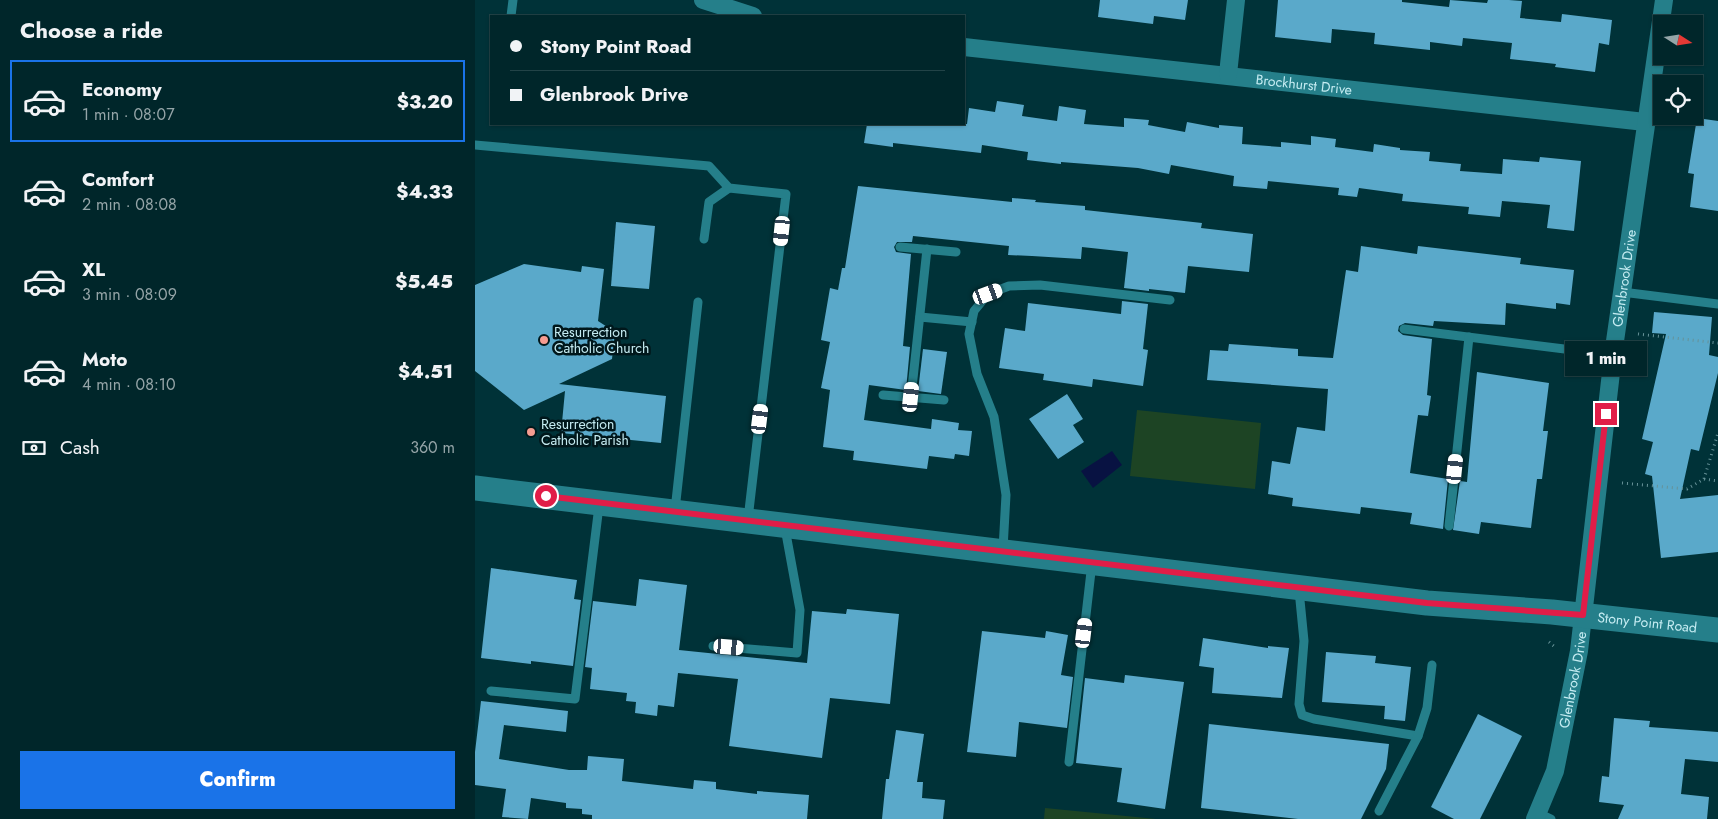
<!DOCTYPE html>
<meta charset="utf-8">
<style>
:root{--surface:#00262a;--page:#0a2e32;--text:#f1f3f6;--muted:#95a5a8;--line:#224347;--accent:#1a73e8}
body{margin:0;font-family:Jost,sans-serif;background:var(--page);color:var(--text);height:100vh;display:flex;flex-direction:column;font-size:19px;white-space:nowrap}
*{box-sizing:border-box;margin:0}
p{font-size:16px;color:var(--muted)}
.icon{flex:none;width:28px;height:28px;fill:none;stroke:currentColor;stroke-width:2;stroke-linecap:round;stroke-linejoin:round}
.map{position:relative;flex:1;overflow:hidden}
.sheet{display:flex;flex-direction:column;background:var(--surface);width:475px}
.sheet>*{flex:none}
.guide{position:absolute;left:15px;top:15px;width:475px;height:110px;border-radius:0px;box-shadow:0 1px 4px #0004,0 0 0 1px var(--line);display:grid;align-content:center;height:110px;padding:0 20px;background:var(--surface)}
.needle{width:32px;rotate:102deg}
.tools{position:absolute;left:1178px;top:15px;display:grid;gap:10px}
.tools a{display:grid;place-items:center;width:50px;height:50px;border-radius:0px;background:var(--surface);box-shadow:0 1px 4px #0004,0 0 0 1px var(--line);font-size:25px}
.end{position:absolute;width:22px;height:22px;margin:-11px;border:6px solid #e11d48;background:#fff;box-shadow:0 0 0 2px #fff}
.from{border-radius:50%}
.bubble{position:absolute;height:35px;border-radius:0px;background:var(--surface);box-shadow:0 1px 4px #0004,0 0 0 1px var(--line);font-size:16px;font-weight:800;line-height:35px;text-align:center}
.car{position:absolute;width:15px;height:30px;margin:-15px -8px;border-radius:6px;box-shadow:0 0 4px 1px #0007;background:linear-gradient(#fff 24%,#345 0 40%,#fff 0 76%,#345 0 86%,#fff 0)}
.guide b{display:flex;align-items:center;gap:18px;height:48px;font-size:19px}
.guide b+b{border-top:1px solid var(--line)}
.guide i{width:12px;height:12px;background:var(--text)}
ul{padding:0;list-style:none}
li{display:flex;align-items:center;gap:15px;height:82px;margin:0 10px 8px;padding:0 10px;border:2px solid transparent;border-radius:0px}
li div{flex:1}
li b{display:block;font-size:19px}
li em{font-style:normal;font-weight:800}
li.active{border-color:var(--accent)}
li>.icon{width:45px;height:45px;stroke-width:1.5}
h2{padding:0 20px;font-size:22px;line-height:60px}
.pay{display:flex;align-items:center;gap:12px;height:55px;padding:0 20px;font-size:19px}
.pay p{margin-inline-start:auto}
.primary-button{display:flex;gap:10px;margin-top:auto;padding:10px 20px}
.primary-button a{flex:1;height:58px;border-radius:0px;background:var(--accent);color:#fff;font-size:20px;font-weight:800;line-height:58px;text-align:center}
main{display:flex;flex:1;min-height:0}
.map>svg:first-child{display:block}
.green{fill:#1d4424}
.water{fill:#081242}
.building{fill:#5aa9ca}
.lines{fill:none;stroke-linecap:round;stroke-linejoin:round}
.path{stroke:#669298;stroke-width:3;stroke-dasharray:1 4;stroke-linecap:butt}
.lane{stroke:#257f8a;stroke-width:9}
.street{stroke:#257f8a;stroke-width:18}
.secondary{stroke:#257f8a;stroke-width:25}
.route{stroke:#e11d48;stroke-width:6}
.poi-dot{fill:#f59c91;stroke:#00171b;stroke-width:2}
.labels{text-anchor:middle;stroke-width:5;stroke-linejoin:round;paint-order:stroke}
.street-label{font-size:14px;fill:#c5ecf2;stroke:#00171b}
.poi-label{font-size:14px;fill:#c5ecf2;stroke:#00171b;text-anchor:start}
</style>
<main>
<section class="sheet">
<h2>Choose a ride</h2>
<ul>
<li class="active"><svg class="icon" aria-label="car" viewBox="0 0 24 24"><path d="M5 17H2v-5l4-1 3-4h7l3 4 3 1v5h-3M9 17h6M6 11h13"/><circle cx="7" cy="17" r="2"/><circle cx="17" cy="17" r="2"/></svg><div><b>Economy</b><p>1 min · 08:07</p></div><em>$3.20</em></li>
<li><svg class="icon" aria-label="car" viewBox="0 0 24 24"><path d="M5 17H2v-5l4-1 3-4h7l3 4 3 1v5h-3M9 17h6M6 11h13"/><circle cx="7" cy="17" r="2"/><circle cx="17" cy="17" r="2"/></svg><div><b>Comfort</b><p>2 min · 08:08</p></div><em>$4.33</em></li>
<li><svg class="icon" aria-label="car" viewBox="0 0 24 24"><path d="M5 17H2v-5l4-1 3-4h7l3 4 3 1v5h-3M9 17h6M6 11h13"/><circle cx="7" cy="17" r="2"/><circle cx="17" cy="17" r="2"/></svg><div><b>XL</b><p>3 min · 08:09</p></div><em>$5.45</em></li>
<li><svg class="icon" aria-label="car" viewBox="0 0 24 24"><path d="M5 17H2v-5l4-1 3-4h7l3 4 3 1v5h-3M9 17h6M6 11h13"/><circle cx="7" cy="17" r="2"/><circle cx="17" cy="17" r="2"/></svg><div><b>Moto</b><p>4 min · 08:10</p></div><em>$4.51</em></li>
</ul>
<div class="pay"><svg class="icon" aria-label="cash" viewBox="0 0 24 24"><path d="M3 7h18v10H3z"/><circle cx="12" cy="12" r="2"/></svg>Cash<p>360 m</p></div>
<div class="primary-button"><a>Confirm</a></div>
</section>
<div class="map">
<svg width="1243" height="819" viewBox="0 0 1243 819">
<rect width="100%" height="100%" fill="#003238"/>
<g class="green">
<path d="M662,410L786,423L780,489L655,476Z"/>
<path d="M570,808L681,819H569Z"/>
</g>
<path class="water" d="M637,451L647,465L618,488L606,471Z"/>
<g class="building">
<path d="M625,0H713L710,20L679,16L678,24L623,17Z"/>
<path d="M803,0H927V2L974,7L975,0L1012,3L1013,0H1034L1047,1L1045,18L1086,22L1087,14L1137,20L1134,45L1124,43L1120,72L1080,67L1081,64L1035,59L1037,43L988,38L987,46L955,42V50L899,44L900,33L857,29L856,43L800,37Z"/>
<path d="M522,101L549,105L547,116L582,121L584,106L611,110L609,124L649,127V118L674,120L673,125L710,132L712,122L744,128V125L768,127L767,144L806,147V142L836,145V136L861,139L860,147L898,152L899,144L925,148V150L955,152L954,161L986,164L985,171L1027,174L1028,159L1064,162L1065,157L1106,161L1099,231L1072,228L1075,205L1027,201L1025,217L993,214L994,207L927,201L928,194L884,188L882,197L863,195L864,188L793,181L792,189L758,186L759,176L696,165L694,174L663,168L586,162V164L552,160L553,152L507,145L506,153L418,143V147L389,143L392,124H492L494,108L520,112Z"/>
<path d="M1222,118L1243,121V211L1215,207L1219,174L1213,173Z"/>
<path d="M383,186L537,202V198L561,200L560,202L610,206V210L727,223L726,228L778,234L774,272L713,266L710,293L674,289V291L649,288L653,252L607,247L606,259L557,256L533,255L534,246L438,236L437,242H422L419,247L421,252L436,254L428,346L435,347L431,390L394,385L389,420L456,429L457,419L484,423L483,430L497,431L494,456L480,454L479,459L454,456L452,469L378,460L379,451L348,447L355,390L346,388L355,342L346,340L355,288L363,290L367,268H370Z"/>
<path d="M141,222L180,226L174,289L136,286Z"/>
<path d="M886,246L942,254L943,246L1046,258L1045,264L1099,270L1095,305L1081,303V309L1031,303L1030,325L959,321L958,326L930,323L924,326L923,331L928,335L957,339L952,395L956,396L953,416L943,415L935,473L973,479L968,529L935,524L937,513L886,507L885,514L817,506L818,498L793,494L797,461L815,464L822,427L850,431L853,389L732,380L735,350L753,351L754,344L823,349V356L858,358L871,270L883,272Z"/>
<path d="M49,264L106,272L107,266L129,269L123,321L140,332L137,359L84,384L191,396L186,443L86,433L90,391L49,410L0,371V285Z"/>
<path d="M647,301L673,304L668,349L673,350L668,386L618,379L617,387L568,380L569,374L524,368L530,328L550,331L553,303L646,314Z"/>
<path d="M1179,312L1237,317L1234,355L1243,357V373L1224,451L1216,449L1205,499L1243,495V552L1186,558L1177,476L1170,474L1178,442L1167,439L1191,334L1177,333Z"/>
<path d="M448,349L472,352L466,394L443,391Z"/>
<path d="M1002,372L1074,383L1068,431H1073L1067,479H1062L1056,528L1006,522L1004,534L978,530L985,481L992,482Z"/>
<path d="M592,394L608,419L598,425L609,442L583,459L554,419Z"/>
<path d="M16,568L102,580L99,599L106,600L98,666L56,661V664L6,658Z"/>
<path d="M164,579L212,585L204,650L332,663L337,611L371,614L372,609L424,614L415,704L355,698L347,758L254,746L263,679L203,673L199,707L183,705L182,716L160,713L161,702L151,701L152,693L115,689L117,668L110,667L118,601L161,606Z"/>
<path d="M507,631L570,638L571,631L593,635L586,675L598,677L592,728L544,722L541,757L492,752Z"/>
<path d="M728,638L793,648V646L814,648L807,698L737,693L739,668L724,666Z"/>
<path d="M851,652L901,656L900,663L936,667L930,721L909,719L910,706L847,702Z"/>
<path d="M650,675L709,682L690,809L642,802L647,768L601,763L610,678L649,683Z"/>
<path d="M6,701L93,711L91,732L29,725L24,759L94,770H112L113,756L149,759L147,781L218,789L219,780L241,782V789L282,794V791L334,795L332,819H117V815L107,814V809L91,808V803L56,798L53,819L27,817L31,789L0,785V752Z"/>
<path d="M1003,714L1047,736L1005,819H979L956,807Z"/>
<path d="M1139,718L1175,721L1174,727L1243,732V762L1210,759L1206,794L1234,797L1232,819H1143L1149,805L1124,802L1127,776L1134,777Z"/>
<path d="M734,724L914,744L911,769L886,819H823L726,808Z"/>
<path d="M421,730L449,734L442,782H448L447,798L470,800L468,819H407L411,779H414Z"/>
</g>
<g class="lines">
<g class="path">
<path d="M1163,334L1243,343"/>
<path d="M1229,479L1243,433"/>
<path d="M1147,483L1212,489L1229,479L1243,481"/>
<path d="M1074,642L1081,648"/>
</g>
<g class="lane">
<path d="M36,16L38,0"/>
<path d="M0,145L234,166L254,188L311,194L273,519"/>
<path d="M229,239L234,202L254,188"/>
<path d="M425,247L481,252"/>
<path d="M1147,292L1243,304"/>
<path d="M445,317L497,322"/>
<path d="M929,329L1138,355"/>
<path d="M408,395L469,400"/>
<path d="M436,397L452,249"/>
<path d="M200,510L223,302"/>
<path d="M974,526L994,337"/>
<path d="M528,549L531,495L519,417L502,374L494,334L499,311L513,294L534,286L565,285L695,300"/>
<path d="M824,590L829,641L824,704L827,715L839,719L943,736"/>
<path d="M238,646L322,653L325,610L310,528"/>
<path d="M16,691L100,699L124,506"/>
<path d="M594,762L617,563"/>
<path d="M904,811L943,736L952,708L957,665"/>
<path d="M1063,813L1076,819"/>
</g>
<g class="street">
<path d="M228,0L278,16"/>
<path id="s1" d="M489,47L1170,122"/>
<path d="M753,74L761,0"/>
<path id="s2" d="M1060,819L1080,771L1104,651L1138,355L1189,0"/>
</g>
<path class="secondary" id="s3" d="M0,488L952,603L1077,612L1243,630"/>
</g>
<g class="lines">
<path class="route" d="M71,496L952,603L1108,615L1131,414"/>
</g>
<g class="poi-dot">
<circle cx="69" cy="340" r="5"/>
<circle cx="56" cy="432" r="5"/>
</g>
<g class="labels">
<g class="street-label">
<text dy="5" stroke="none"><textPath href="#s1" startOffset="342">Brockhurst Drive</textPath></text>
<text dy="5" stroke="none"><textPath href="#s2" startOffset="550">Glenbrook Drive</textPath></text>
<text dy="5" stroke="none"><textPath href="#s3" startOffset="1180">Stony Point Road</textPath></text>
<text dy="5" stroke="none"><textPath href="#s2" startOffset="145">Glenbrook Drive</textPath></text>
</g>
<g class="poi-label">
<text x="79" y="337">Resurrection<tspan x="79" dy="16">Catholic Church</tspan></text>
<text x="66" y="429">Resurrection<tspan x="66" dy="16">Catholic Parish</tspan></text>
</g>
</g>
</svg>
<div class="tools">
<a><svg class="needle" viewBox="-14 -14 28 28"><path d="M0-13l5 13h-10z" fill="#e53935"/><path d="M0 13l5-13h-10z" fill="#95a5a8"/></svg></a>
<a><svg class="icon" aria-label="locate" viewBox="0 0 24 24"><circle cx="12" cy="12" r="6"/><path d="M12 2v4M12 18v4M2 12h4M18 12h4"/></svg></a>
</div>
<i class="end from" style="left:71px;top:496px"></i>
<i class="end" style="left:1131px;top:414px"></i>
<div class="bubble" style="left:1090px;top:341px;width:82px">1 min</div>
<i class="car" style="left:307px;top:231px;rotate:186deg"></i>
<i class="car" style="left:513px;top:294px;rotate:70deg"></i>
<i class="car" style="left:436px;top:397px;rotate:6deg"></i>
<i class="car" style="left:285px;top:419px;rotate:7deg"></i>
<i class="car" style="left:980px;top:469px;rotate:6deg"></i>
<i class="car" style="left:609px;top:633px;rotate:7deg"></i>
<i class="car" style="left:254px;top:647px;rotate:95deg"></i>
<div class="guide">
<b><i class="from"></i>Stony Point Road</b>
<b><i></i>Glenbrook Drive</b>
</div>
</div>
</main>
